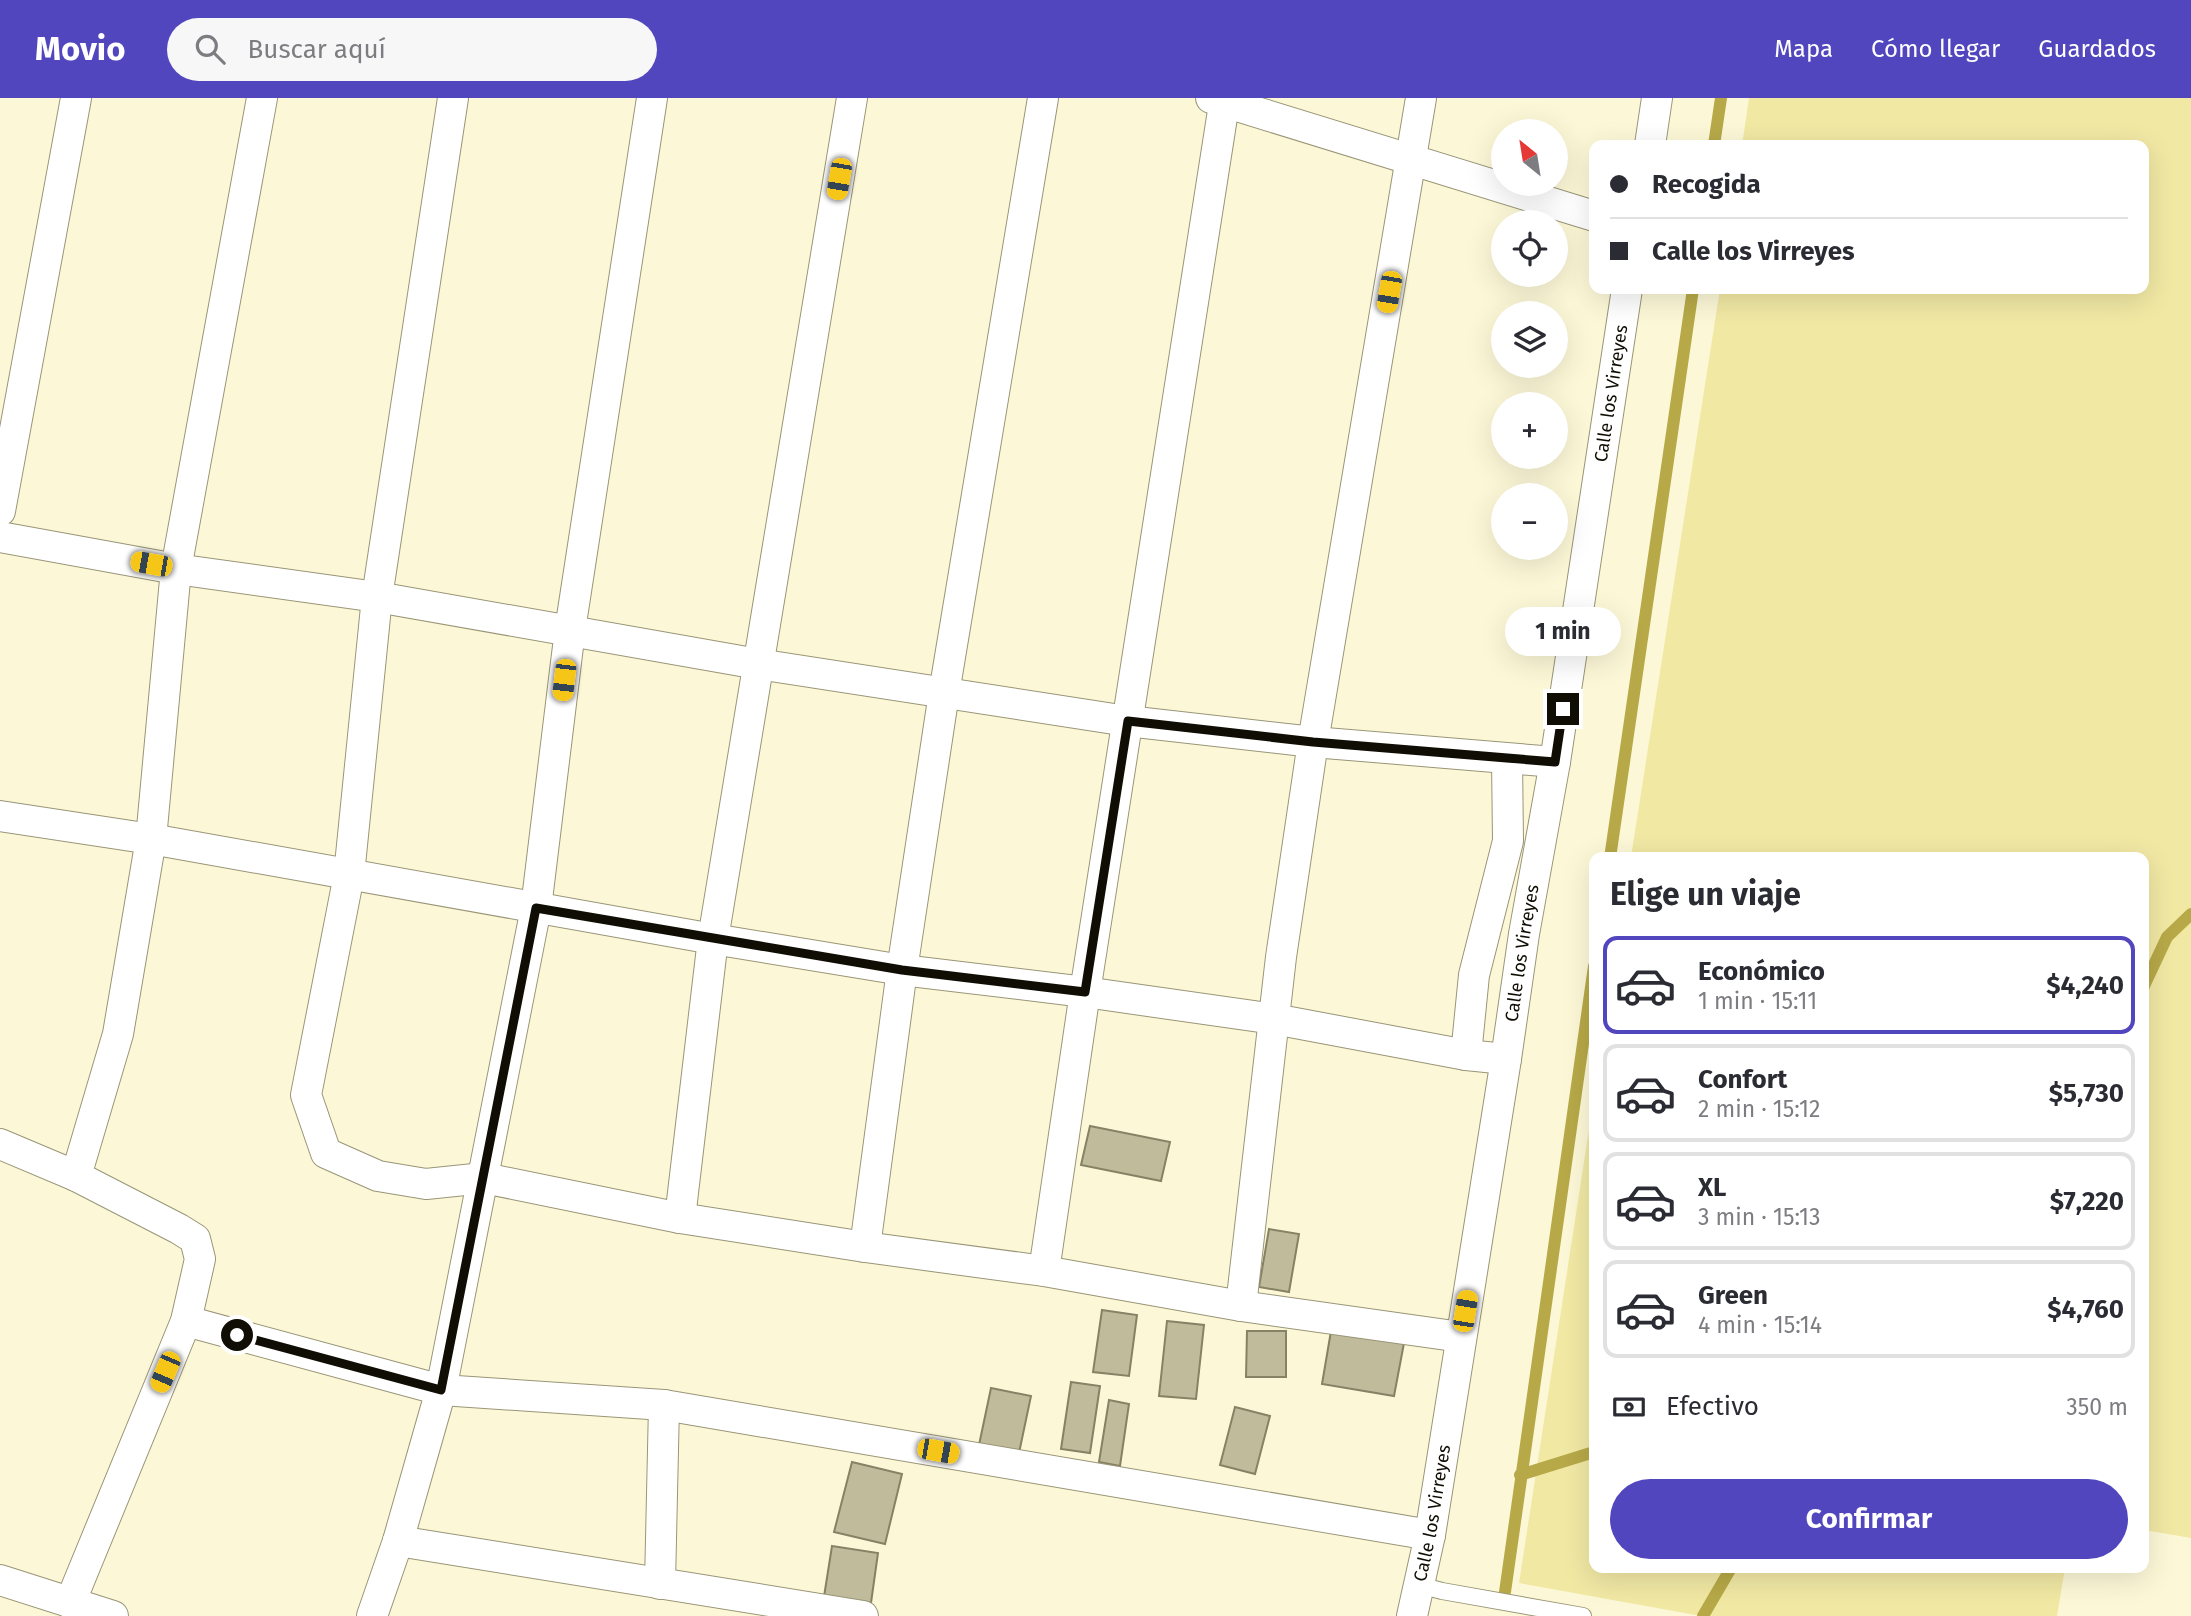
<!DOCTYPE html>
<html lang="es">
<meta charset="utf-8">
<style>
:root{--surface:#fff;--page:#f7f7f7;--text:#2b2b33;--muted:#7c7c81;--line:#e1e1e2;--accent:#5246be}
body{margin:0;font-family:"Fira Sans",sans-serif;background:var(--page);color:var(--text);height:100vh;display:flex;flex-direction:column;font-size:26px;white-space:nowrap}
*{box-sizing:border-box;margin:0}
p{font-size:23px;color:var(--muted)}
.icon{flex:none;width:38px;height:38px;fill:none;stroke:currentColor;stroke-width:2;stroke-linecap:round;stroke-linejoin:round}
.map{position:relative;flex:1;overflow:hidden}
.side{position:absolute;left:1589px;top:754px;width:560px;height:721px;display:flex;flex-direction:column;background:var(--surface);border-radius:14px;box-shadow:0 7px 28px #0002}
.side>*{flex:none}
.banner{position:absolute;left:1589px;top:42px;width:560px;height:154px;border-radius:14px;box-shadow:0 7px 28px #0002;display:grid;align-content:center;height:154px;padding:0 21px;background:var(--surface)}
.needle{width:46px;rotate:330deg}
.controls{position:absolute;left:1491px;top:21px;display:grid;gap:14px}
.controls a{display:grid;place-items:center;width:77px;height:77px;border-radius:50%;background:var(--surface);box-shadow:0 7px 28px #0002;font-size:35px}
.end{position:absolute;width:32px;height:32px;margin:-16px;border:9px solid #100e04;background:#fff;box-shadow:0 0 0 4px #fff}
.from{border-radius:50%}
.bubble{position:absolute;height:49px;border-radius:24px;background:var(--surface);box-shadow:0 7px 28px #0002;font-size:23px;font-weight:700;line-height:49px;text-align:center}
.car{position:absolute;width:21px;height:42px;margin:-21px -10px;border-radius:9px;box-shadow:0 0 5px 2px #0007;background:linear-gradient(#f5c518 24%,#345 0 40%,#f5c518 0 76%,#345 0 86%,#f5c518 0)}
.banner b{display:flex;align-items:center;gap:24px;height:66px;font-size:26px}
.banner b+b{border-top:2px solid var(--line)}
.banner i{width:18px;height:18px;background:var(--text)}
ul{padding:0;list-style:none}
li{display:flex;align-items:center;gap:21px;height:98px;margin:0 14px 10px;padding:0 7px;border:4px solid var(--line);border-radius:14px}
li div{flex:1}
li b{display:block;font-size:26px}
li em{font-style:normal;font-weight:700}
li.selected{border-color:var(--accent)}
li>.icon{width:63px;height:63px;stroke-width:1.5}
h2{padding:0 21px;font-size:32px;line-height:84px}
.pay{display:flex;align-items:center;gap:18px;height:77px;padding:0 21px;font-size:26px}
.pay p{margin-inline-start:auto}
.action{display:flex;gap:14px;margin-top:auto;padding:14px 21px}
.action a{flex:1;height:80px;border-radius:42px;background:var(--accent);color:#fff;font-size:28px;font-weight:700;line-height:80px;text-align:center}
header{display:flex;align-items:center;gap:42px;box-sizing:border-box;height:98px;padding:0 35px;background:var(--accent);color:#fff}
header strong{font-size:33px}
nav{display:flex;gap:38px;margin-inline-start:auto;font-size:24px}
.search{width:490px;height:63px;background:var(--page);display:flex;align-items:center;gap:18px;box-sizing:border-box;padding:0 24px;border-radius:38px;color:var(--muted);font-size:26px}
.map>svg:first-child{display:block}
.green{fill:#f1e8a4}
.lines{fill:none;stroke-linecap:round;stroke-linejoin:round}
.stream{stroke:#b7a948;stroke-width:12}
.building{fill:#bfbb9b;stroke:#868265;stroke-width:2}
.service-casing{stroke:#999577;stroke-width:18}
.minor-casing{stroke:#999577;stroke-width:32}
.service{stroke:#fff;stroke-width:16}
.minor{stroke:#fff;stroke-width:30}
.route{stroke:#100e04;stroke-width:9}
.labels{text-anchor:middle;stroke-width:5;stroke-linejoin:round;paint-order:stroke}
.street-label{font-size:18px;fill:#100e04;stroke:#fff}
</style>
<header>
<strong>Movio</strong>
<div class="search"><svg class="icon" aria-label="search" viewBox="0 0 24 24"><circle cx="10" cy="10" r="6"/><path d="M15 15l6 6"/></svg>Buscar aquí</div>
<nav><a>Mapa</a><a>Cómo llegar</a><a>Guardados</a></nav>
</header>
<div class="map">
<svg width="2191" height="1518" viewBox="0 0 2191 1518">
<rect width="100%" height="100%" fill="#fcf8d7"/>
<g class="green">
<path d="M1749,0H2191V1440L2144,1432V760L1631,759L1720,191H2144V47H1742Z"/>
<path d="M1594,999V1470H2065L2057,1518H1701L1519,1485Z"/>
</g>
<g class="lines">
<g class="stream">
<path d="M1714,47L1721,0"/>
<path d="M1610,760L1693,191"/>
<path d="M2144,888L2167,839L2191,816"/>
<path d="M1520,1377L1594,1354"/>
<path d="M1505,1494L1594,868"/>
<path d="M1703,1518L1731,1470"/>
</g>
</g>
<g class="building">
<path d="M1090,1028L1170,1044L1161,1083L1081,1067Z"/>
<path d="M1269,1131L1299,1136L1289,1194L1259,1189Z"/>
<path d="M1102,1212L1137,1217L1129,1278L1093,1274Z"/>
<path d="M1167,1223L1204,1227L1196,1301L1159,1298Z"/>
<path d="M1247,1233H1286V1279H1246Z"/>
<path d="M1331,1233L1404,1245L1394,1298L1322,1286Z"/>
<path d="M1071,1284L1100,1288L1090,1355L1061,1351Z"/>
<path d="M991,1290L1031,1298L1019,1355L979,1347Z"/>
<path d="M1109,1302L1129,1306L1120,1368L1099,1364Z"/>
<path d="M1235,1309L1270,1318L1255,1376L1220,1367Z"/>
<path d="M852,1364L902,1376L885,1446L834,1434Z"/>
<path d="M832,1448L878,1455L870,1512L823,1505Z"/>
</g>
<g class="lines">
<defs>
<path id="service" d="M1419,1487L1442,1493L1583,1518"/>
<g id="minor">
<path d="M453,0L377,499L349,777L306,997L326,1055L378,1078L426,1086L484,1080L680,1120L865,1149L1044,1173L1241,1208L1461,1239"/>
<path d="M1211,0L1594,118"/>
<path d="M1650,47L1657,0"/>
<path d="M0,413L76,0"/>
<path d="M0,439L176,471L377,499L758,566L1127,623L1313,644L1555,664"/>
<path d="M0,718L151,741L713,841L902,872L1085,894L1274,921L1466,957L1506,961"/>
<path d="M1466,957L1474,877L1508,743L1507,661"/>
<path d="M0,1046L76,1078L179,1131L195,1141L200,1161L186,1223L70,1505"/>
<path d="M76,1078L118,936L151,741L176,471L262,0"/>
<path d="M680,1120L713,841L852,0"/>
<path d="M865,1149L902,872L944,595L1043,0"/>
<path d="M1044,1173L1085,894L1225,0"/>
<path d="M1241,1208L1281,859L1313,644L1421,0"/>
<path d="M186,1223L441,1292L664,1307L1430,1437"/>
<path d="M398,1443L863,1518"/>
<path d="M0,1482L113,1518"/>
<path d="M660,1486L664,1307"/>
<path d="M372,1518L398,1443L441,1292L536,810L570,532L652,0"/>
<path id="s1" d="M1412,1518L1430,1437L1506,961L1524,836L1555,664L1627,191"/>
</g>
</defs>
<use href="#service" class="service-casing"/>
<use href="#minor" class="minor-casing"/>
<use href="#service" class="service"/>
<use href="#minor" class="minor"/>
</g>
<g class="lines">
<path class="route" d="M237,1237L441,1292L536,810L902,872L1085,894L1128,623L1313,644L1555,664L1563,611"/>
</g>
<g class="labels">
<g class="street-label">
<text dy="6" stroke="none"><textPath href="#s1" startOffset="1239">Calle los Virreyes</textPath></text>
<text dy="6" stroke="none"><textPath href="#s1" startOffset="672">Calle los Virreyes</textPath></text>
<text dy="6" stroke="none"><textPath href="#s1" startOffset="105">Calle los Virreyes</textPath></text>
</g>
</g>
</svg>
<div class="controls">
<a><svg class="needle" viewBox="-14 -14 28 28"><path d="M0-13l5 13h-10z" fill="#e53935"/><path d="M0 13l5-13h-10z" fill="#7c7c81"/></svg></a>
<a><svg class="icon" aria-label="locate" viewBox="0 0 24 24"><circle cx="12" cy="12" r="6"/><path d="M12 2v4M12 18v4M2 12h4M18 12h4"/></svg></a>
<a><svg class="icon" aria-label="layers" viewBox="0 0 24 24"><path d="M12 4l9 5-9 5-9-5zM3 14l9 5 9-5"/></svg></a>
<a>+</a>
<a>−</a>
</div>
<i class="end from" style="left:237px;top:1237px"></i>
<i class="end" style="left:1563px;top:611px"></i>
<div class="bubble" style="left:1505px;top:509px;width:116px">1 min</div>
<i class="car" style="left:839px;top:81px;rotate:190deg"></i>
<i class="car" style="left:1389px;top:194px;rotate:190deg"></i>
<i class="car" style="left:151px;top:466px;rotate:280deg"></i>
<i class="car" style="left:564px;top:582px;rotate:187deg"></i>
<i class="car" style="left:1465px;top:1213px;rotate:9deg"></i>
<i class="car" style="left:165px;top:1274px;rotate:203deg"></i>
<i class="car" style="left:938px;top:1353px;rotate:100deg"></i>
<div class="banner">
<b><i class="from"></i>Recogida</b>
<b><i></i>Calle los Virreyes</b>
</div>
<section class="side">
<h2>Elige un viaje</h2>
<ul>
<li class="selected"><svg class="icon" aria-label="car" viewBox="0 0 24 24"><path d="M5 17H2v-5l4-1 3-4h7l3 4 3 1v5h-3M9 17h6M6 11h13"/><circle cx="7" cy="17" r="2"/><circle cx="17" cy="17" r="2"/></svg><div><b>Económico</b><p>1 min · 15:11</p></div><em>$4,240</em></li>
<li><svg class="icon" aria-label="car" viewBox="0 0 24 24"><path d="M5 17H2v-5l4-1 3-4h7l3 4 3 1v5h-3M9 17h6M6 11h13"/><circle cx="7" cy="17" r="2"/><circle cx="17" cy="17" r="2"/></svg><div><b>Confort</b><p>2 min · 15:12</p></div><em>$5,730</em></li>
<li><svg class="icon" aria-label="car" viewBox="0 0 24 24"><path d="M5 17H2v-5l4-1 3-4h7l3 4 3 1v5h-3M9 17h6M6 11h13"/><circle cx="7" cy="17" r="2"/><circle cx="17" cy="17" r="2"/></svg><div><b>XL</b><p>3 min · 15:13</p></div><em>$7,220</em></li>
<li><svg class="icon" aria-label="car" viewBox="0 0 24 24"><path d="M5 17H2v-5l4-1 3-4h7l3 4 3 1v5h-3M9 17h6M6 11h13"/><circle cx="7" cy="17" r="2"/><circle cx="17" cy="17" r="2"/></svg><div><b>Green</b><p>4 min · 15:14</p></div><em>$4,760</em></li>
</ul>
<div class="pay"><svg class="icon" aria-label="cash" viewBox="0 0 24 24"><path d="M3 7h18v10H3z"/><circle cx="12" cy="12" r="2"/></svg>Efectivo<p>350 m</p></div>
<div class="action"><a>Confirmar</a></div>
</section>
</div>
